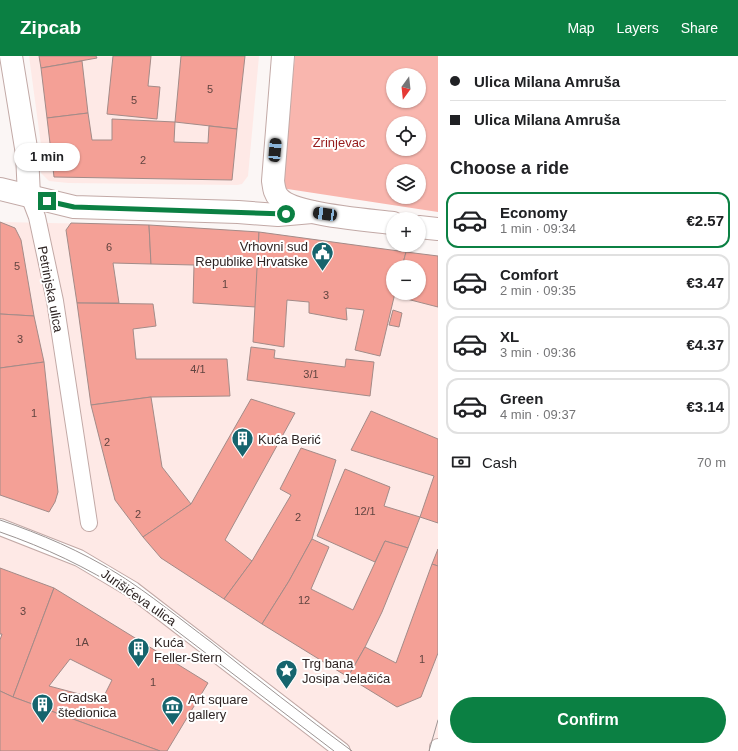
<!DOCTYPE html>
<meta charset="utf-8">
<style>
:root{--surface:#fff;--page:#f6f6f6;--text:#202124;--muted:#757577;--line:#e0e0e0;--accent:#0b8043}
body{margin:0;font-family:Arial,sans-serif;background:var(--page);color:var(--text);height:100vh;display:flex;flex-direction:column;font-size:15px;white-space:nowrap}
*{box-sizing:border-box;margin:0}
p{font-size:13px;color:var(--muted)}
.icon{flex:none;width:22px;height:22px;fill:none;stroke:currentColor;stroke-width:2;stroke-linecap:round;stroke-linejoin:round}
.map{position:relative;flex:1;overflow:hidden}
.panel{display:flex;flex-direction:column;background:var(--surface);width:300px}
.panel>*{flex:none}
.guide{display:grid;align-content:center;height:88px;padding:0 12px;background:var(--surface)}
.needle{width:26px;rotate:195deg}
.controls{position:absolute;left:386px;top:12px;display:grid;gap:8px}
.controls a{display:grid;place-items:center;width:40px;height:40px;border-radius:50%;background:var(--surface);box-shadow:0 1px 3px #0004;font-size:20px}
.end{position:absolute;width:18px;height:18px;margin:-9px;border:5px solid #0b8043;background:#fff;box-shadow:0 0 0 2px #fff}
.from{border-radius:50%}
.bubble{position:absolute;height:28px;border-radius:14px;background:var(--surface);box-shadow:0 1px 3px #0004;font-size:13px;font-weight:700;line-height:28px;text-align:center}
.car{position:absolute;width:12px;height:24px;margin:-12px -6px;border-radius:5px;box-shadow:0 0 3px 1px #0007;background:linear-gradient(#222 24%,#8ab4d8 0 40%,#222 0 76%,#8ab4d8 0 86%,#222 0)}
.guide b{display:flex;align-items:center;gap:14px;height:38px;font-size:15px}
.guide b+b{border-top:1px solid var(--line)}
.guide i{width:10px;height:10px;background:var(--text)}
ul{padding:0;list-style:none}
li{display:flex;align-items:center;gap:12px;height:56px;margin:0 8px 6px;padding:0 4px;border:2px solid var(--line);border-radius:12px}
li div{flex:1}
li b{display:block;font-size:15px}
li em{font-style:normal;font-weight:700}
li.on{border-color:var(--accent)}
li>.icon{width:36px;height:36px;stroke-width:1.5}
h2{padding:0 12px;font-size:18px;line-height:48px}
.pay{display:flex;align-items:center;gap:10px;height:44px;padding:0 12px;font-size:15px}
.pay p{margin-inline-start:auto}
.cta{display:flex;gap:8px;margin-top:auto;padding:8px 12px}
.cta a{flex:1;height:46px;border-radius:24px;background:var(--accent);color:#fff;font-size:16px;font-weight:700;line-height:46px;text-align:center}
header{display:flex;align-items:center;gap:24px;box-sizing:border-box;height:56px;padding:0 20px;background:var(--accent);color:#fff}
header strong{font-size:19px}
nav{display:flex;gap:22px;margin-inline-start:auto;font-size:14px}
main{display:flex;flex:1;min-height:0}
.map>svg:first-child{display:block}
.built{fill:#fee9e6;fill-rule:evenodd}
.green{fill:#f9b6ae;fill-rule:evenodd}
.building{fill:#f4a096;stroke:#a38b88;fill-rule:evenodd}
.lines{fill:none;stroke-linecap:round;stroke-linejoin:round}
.pedestrian-casing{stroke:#c2a9a6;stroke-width:18}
.tertiary-casing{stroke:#c2a9a6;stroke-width:24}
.pedestrian{stroke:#fff;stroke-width:16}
.tertiary{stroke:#fff;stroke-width:22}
.tram{stroke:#9c9493;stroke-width:1}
.route{stroke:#0b8043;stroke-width:5}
.labels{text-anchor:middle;stroke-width:4;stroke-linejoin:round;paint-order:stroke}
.number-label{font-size:11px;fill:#604440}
.park-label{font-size:13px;fill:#961b1c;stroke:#fff}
.poi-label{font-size:13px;fill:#2f2524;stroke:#fff;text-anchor:start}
.street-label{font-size:13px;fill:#2f2524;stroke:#fff}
</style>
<header>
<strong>Zipcab</strong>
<nav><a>Map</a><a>Layers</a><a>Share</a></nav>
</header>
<main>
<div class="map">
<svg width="438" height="695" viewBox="0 0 438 695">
<rect width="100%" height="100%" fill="#fbf6f5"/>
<g class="built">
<path d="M29,0H259L248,120L242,128L237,129L68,127L49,125L41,117L37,107L35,90L41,89Z"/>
<path d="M0,166L149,169L259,176L438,200V695H0ZM393,211H419V237H393Z"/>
</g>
<path class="green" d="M295,0H438V156L281,132ZM393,19H419V45H393ZM393,67H419V93H393ZM393,115H419V141H393Z"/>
<g class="building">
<path d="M39,0H96L97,2L41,12Z"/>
<path d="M113,0H151L148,30L160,31L157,63L107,58Z"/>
<path d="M181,0H245L237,73L175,66Z"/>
<path d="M82,5L88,57L47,62L41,12Z"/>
<path d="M88,57L92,84H112V63L175,66L174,86L208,87L209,70L237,73L232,124L54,121L47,62Z"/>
<path d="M0,166L15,172L21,184L34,260L0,258Z"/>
<path d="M71,167L149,169L151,208L113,207L119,247H77L66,174Z"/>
<path d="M149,169L259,176L256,251L193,247L194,209L151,208Z"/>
<path d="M259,176L406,196L402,211H393V237H395L380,300L355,294L364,254L346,252L347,264L309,257V246L287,244L284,291L253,286Z"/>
<path d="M406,196L438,200V251L395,240V237H419V211H402Z"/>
<path d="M77,247L153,248L156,270L133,273L136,303H227L230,340L151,341L91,349Z"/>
<path d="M393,254L402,257L399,271L389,269Z"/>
<path d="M0,258L34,260L44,306L0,312Z"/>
<path d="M251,291L275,294L274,302L345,311L346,303L374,306L370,340L247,324Z"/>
<path d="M44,306L58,436L55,446L49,456L0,439V312Z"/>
<path d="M151,341L162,411L191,448L143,481L115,444L91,349Z"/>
<path d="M251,343L295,357L225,484L252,505L224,543L161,502L143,481L191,448Z"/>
<path d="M371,355L438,383V467L420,461L434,420L351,394Z"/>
<path d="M301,392L336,404L312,483L289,525L262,568L224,543L252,505L291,439L280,433Z"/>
<path d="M345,413L390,431L384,450L420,461L408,492L385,485L375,506L317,480Z"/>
<path d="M312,483L329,491L311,533L353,554L385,485L408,492L382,556L365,591L348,621L262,568L289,525Z"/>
<path d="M438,493V510L432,508Z"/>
<path d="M432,508L438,510V597L421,641L397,651L348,621L365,591L396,607Z"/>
<path d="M0,512L54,532L13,641L0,635V584L2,578H0Z"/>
<path d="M54,532L208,627L167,695H160L13,641ZM70,603L112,624L102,644L49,630Z"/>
<path d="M0,635L13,641L160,695H0Z"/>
</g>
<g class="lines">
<defs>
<g id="pedestrian">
<path d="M29,140L37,161L55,245L89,467"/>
<path d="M0,471L79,502L133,534L342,695"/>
<path d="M438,695V691"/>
</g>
<g id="tertiary">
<path d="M11,0L27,98L29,140"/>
<path d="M283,0L273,125C274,131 274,137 279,142C294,159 369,164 393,167"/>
<path d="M0,133L74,151L238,156L278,159L312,156"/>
<path d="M419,171L438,173"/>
</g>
</defs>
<use href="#pedestrian" class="pedestrian-casing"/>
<use href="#tertiary" class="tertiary-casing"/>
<use href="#pedestrian" class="pedestrian"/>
<use href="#tertiary" class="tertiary"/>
<g class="tram">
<path d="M0,464C41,478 81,495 118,518C150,538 180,563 211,586C257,623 304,660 352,695"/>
<path d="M0,476C46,492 86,511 127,537L334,695"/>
<path d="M429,695L438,664"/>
</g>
</g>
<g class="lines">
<path class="route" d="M47,145L74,151L286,158"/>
</g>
<defs>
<symbol id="civic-pin" viewBox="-11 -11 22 30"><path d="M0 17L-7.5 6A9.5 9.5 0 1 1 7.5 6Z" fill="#16646d" stroke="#fff"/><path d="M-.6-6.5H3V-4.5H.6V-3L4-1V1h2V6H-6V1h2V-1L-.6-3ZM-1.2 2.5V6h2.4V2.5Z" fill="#fff"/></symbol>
<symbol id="building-pin" viewBox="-11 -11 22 30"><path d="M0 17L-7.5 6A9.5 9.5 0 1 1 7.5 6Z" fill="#16646d" stroke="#fff"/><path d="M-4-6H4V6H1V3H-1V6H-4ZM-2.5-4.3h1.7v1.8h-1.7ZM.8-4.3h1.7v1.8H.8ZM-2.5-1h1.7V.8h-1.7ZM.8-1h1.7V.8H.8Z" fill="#fff"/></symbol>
<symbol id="sight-pin" viewBox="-11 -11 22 30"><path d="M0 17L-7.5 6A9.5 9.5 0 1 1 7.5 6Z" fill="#16646d" stroke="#fff"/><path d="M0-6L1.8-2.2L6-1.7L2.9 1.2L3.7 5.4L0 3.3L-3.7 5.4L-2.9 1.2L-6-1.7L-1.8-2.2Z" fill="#fff"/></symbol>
<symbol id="museum-pin" viewBox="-11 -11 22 30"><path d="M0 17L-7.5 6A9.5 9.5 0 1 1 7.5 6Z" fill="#16646d" stroke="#fff"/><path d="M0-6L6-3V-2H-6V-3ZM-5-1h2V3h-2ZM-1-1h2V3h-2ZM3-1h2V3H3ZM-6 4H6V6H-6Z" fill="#fff"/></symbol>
</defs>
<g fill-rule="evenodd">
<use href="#civic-pin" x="310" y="184" width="25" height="34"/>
<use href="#building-pin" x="230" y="370" width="25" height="34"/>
<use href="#building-pin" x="126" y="580" width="25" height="34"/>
<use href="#sight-pin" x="274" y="602" width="25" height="34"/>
<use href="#building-pin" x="30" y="636" width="25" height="34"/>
<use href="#museum-pin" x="160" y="638" width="25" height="34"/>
</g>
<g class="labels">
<g class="number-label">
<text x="210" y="37">5</text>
<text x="134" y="48">5</text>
<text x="143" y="108">2</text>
<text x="109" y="195">6</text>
<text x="17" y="214">5</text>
<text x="225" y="232">1</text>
<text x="326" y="243">3</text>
<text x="20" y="287">3</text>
<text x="198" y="317">4/1</text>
<text x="311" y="322">3/1</text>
<text x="34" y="361">1</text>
<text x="107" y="390">2</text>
<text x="365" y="459">12/1</text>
<text x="138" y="462">2</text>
<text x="298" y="465">2</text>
<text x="304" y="548">12</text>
<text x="23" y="559">3</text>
<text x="82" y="590">1A</text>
<text x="422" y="607">1</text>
<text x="153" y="630">1</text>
</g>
<g class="park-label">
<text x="339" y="91">Zrinjevac</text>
</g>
<g class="poi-label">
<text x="308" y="195" text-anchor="end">Vrhovni sud<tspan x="308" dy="15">Republike Hrvatske</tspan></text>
<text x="258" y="388">Kuća Berić</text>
<text x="154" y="591">Kuća<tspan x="154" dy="15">Feller-Stern</tspan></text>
<text x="302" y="612">Trg bana<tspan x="302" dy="15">Josipa Jelačića</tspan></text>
<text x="58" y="646">Gradska<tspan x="58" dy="15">štedionica</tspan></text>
<text x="188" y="648">Art square<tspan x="188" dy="15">gallery</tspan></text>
</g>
<g class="street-label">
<text transform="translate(51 233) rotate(79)" y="5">Petrinjska ulica</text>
<text transform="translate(139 541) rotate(35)" y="5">Jurišićeva ulica</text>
</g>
</g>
</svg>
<div class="controls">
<a><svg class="needle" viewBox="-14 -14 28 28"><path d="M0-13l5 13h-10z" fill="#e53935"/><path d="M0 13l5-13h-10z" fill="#757577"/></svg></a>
<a><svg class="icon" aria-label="locate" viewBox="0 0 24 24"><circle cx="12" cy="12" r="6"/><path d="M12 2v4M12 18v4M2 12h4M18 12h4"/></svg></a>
<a><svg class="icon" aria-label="layers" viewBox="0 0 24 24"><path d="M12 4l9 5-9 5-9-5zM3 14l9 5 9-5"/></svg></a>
<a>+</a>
<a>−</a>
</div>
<i class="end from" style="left:286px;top:158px"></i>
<i class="end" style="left:47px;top:145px"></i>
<div class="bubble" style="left:14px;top:87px;width:66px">1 min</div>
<i class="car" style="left:275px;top:94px;rotate:5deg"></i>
<i class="car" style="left:325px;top:158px;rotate:278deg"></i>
</div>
<section class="panel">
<div class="guide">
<b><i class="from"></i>Ulica Milana Amruša</b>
<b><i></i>Ulica Milana Amruša</b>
</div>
<h2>Choose a ride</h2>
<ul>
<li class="on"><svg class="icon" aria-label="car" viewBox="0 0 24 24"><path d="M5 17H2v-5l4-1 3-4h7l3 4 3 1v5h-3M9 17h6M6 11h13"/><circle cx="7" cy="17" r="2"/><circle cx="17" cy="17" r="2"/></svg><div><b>Economy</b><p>1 min · 09:34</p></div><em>€2.57</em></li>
<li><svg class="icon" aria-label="car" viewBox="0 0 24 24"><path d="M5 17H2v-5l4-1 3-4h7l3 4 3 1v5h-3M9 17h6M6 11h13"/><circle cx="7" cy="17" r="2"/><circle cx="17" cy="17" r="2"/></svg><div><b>Comfort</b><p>2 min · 09:35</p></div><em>€3.47</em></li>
<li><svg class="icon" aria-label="car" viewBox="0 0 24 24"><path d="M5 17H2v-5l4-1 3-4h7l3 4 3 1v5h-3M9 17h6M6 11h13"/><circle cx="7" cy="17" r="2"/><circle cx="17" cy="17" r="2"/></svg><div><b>XL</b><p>3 min · 09:36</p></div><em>€4.37</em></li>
<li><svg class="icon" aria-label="car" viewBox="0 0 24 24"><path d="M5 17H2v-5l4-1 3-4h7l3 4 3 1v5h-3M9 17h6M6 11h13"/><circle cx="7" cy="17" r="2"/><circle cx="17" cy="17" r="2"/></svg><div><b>Green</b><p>4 min · 09:37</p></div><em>€3.14</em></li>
</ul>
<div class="pay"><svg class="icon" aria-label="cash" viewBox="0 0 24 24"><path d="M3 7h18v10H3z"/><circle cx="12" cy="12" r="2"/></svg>Cash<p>70 m</p></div>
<div class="cta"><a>Confirm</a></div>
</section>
</main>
